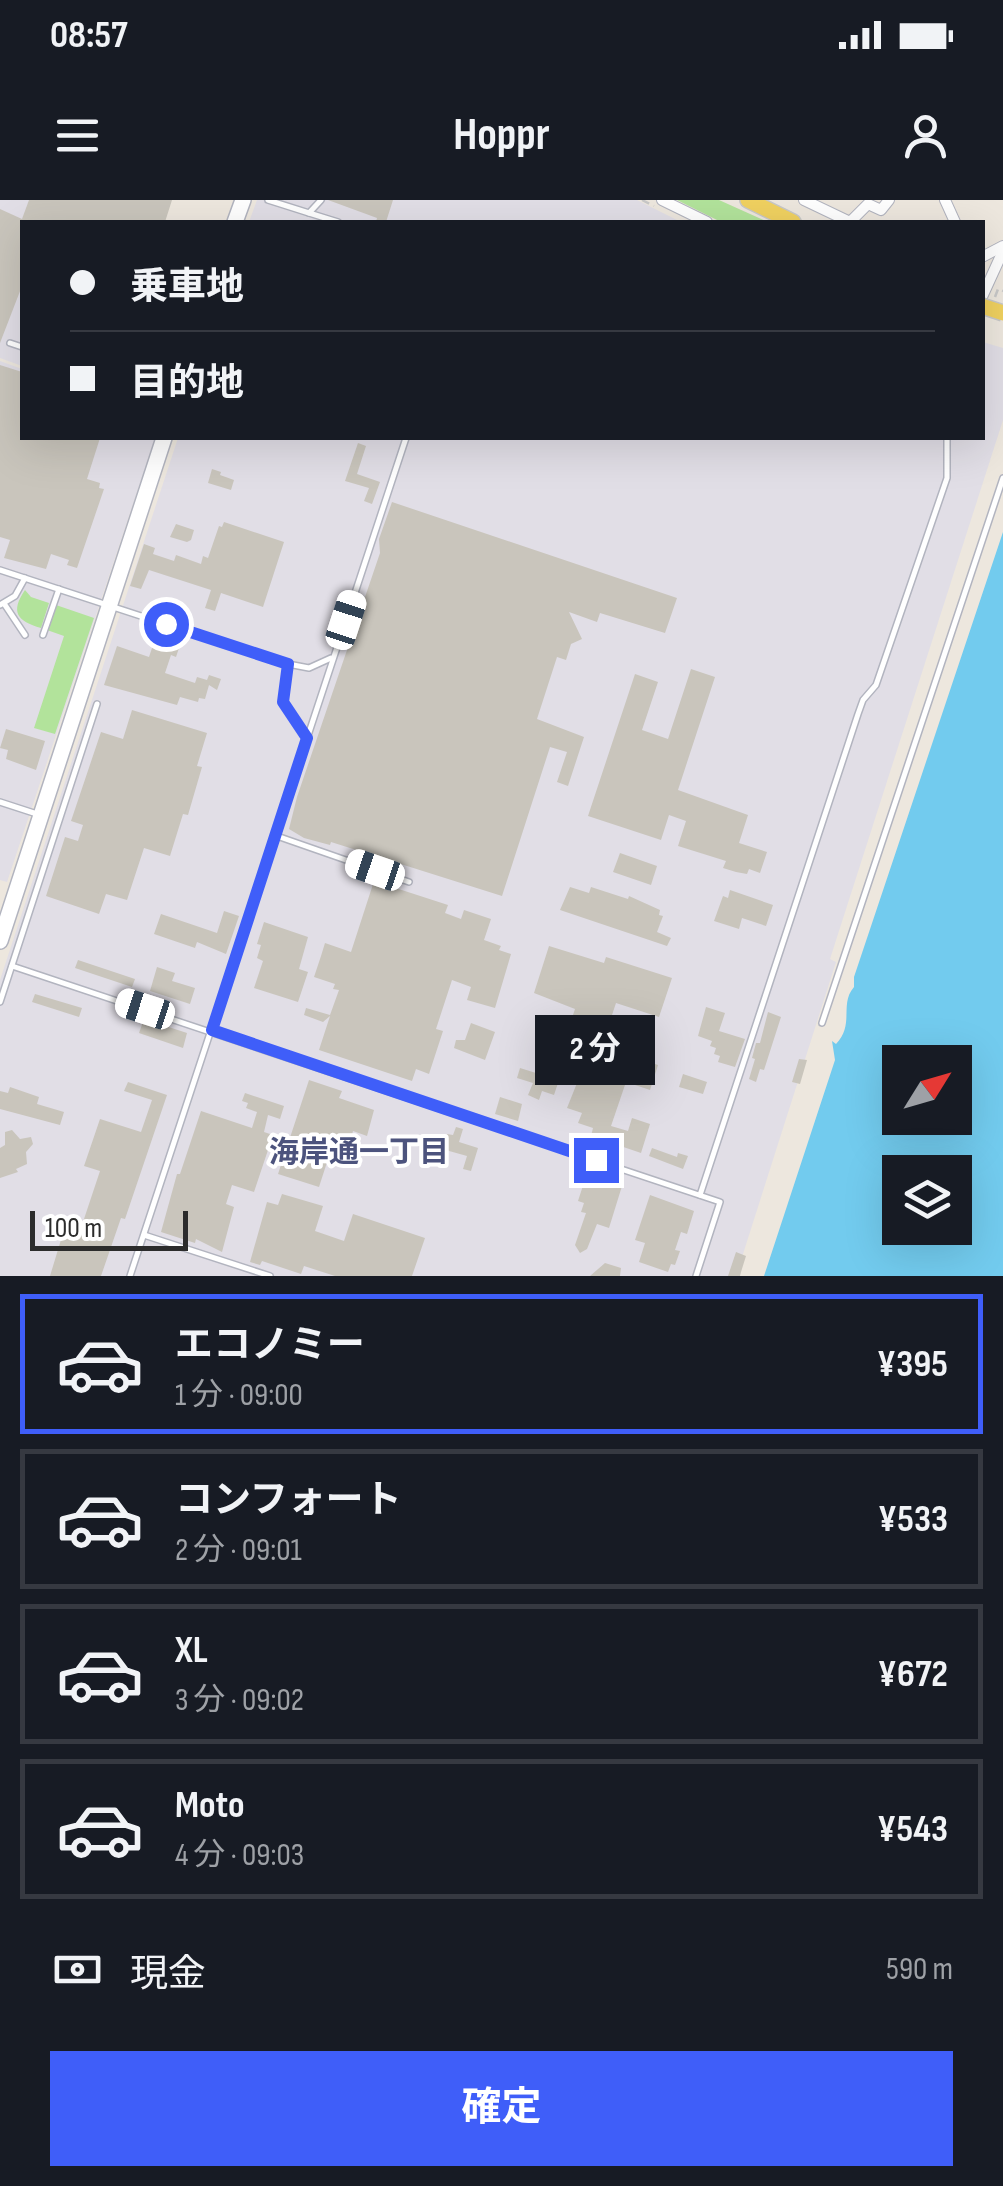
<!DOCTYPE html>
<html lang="ja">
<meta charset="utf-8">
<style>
:root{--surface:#171b24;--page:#242831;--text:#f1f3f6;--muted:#9ea1a6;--line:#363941;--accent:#3f5ef9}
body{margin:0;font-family:"Sofia Sans Condensed","Noto Sans JP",sans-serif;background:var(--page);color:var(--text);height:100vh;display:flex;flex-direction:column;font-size:38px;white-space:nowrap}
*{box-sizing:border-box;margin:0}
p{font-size:32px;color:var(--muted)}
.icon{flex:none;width:55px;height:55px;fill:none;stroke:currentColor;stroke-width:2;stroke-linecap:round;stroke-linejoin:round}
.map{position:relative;height:1076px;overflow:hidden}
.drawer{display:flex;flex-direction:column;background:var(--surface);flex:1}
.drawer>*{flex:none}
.banner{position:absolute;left:20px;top:20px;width:965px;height:220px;border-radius:0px;box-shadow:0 10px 40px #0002;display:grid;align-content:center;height:220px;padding:0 50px;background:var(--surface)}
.needle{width:65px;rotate:53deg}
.fabs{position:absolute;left:882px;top:845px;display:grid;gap:20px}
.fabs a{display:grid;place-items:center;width:90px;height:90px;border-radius:0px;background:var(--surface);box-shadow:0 10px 40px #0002;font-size:50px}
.scale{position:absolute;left:30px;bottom:25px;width:158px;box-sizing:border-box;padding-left:10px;border:5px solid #2c2c2c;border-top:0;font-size:28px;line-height:35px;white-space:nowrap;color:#2c2c2c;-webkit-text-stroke:8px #fff;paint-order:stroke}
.end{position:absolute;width:45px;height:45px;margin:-22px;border:12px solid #3f5ef9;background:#fff;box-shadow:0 0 0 5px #fff}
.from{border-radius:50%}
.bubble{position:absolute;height:70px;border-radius:0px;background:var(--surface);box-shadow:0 10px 40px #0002;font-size:32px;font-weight:700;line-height:70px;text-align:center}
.car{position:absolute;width:30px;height:60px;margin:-30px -15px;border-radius:12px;box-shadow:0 0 8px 2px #0007;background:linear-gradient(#fff 24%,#345 0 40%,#fff 0 76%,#345 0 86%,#fff 0)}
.banner b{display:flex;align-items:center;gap:35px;height:95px;font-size:38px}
.banner b+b{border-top:2px solid var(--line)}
.banner i{width:25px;height:25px;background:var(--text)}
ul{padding:18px 0 0;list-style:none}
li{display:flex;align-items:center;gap:30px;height:140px;margin:0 20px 15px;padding:0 30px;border:5px solid var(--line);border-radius:0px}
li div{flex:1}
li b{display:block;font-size:38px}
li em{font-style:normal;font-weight:700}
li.active{border-color:var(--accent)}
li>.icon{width:90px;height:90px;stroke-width:1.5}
.pay{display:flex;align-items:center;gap:25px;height:110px;padding:0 50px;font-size:38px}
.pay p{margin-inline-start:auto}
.action{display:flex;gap:20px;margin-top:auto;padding:20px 50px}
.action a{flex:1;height:115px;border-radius:0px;background:var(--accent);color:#fff;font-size:40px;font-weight:700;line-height:115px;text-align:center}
.status{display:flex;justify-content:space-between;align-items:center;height:70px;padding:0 50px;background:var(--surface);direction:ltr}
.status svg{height:28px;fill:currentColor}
header{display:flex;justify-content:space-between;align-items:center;height:130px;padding:0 50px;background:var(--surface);font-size:45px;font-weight:700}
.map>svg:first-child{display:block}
.industrial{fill:#e1dee6}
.green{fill:#b2e39b}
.water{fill:#72cbee;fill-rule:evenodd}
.building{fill:#c9c5bc}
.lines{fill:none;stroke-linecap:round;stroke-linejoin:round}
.lane-casing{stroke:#b2b4bf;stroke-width:8}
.street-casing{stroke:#b2b4bf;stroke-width:12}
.secondary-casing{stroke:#b2b4bf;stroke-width:18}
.primary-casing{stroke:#c8c8c8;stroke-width:18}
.path{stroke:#c8c8c8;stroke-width:2.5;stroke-dasharray:8 5;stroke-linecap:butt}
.lane{stroke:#fff;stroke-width:5}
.street{stroke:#fff;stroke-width:10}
.secondary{stroke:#fff;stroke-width:15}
.primary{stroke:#f0d160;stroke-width:15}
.primary-bridge-casing{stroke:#c8c8c8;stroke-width:18;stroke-linecap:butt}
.primary-bridge{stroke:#f0d160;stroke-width:15}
.route{stroke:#3f5ef9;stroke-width:12}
.labels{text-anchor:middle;stroke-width:8;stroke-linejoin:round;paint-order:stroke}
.neighbourhood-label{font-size:30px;font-weight:bold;fill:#4c537d;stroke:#fff}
</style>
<div class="status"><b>08:57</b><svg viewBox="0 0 49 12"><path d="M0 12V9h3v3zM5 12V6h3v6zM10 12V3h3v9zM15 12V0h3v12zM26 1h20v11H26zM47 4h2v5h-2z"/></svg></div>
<header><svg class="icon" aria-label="menu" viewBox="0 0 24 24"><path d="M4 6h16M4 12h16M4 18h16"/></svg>Hoppr<svg class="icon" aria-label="person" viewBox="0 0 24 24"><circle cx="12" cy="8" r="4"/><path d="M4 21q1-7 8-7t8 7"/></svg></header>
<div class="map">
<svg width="1003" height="1076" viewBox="0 0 1003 1076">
<rect width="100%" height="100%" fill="#ede7de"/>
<g class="industrial">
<path d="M0,0H72L138,22H22V166L0,158Z"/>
<path d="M257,0H637L681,22H249Z"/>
<path d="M983,142L1003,148V220L830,759L836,762L736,1076H0V780L178,238H982Z"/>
<path d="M0,161L22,169V238H155L7,682L0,680Z"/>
</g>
<g class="green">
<path d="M677,0H719L768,22H721Z"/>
<path d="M25,390L31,397L49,403L41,428C17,421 10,412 25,390Z"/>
<path d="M56,405L94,418L55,534L34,528L64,436L47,430Z"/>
</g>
<path class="water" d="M1003,332V1076H764L835,860L832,841L836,844C855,824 839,804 854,787V777ZM900,862H955V918H900ZM900,972H955V1028H900Z"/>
<g class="building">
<path d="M29,0H172L165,22H22V86L0,143V9L22,19Z"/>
<path d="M328,0H393L386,22H376L377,18Z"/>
<path d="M0,165L22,172V238H100L87,279L100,283L99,288L104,289L77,368L67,365L69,360L51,354L46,369L4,358L10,340L0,337Z"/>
<path d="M358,243L366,246L357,274L380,282L372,304L364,301L369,288L345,281Z"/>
<path d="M212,269L221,272L220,275L234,280L231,290L208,283Z"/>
<path d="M392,302L677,398L665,433L600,413L597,422L569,412L582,439L571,444L566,460L557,457L537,519L584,537L568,586L557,582L567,552L550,547L502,696L331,642L330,645L304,638L289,629L297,597L380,353L379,339Z"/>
<path d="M224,322L284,342L263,407L221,393L215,411L205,408L211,390L149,370L141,389L130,386L144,344L155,348L153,354L174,361L176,355L201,364L203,356L208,358L219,326L222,327Z"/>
<path d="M176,324L194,330L191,340L187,342L170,337Z"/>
<path d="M157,433L171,438L169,444L179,448L176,457L171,455L165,473L195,483L197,477L207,480L209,475L221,479L217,490L209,485L205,499L199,498L198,502L180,497L177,505L104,485L117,446L149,457Z"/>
<path d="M691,469L715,477L678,590L748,615L739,643L767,652L760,673L749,669L747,674L736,672L723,668L726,661L678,646L686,621L669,615L661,640L588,616L635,474L658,482L642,530L668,539Z"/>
<path d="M132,510L207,533L197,566L202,567L188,615L183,614L170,656L144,648L127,700L106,694L99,714L46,696L65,637L78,641L83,625L71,621L101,532L123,539Z"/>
<path d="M6,529L45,541L36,570L6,559L8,550L0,548Z"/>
<path d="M620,653L657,666L651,685L613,672Z"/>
<path d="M374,681L448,705L445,713L461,719L464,710L491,719L484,740L501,746L499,750L511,754L495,808L467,800L471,787L452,780L436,829L443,831L429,874L416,869L412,881L319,850L330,816L323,822L304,815L306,808L330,815L339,790L333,789L335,784L314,777L321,756L325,743L351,752Z"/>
<path d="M570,687L589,693L591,687L628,699L629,696L660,710L659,715L663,716L657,732L671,738L667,746L560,710Z"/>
<path d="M730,690L773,705L766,726L742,718L739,729L714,721L723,696L728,698Z"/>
<path d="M224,711L239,716L226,754L197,742L195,748L154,734L161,714L217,733Z"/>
<path d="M264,722L308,737L299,769L308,772L298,802L254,788L263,761L257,758L261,745L257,744Z"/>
<path d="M549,746L604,763L606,757L672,778L659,817L616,803L610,821L616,823L614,829L630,834L625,846L631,848L626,860L647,867L649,862L658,865L650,890L626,882L611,926L628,931L632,918L650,924L641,953L591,936L593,928L578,923L582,913L567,908L581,873L563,868L554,895L542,891L539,900L528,895L533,883L517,878L520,868L536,873L542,855L539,854L552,824L569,827L575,809L534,793Z"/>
<path d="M78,760L135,779L132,787L75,768Z"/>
<path d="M157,767L175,773L172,781L195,788L190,804L150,791Z"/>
<path d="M35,794L82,808L79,817L32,802Z"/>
<path d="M706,807L725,813L719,831L745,839L735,867L718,862L720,856L714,854L716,848L710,846L712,841L698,836Z"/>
<path d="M768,812L781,817L764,870L760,869L756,882L749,879L755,859L752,858L756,843H760Z"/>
<path d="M144,819L187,833L183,848L139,833Z"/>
<path d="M471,823L495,832L485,860L454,848L456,840H465Z"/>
<path d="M799,859L807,860L800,884L792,882Z"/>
<path d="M683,874L707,882L703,894L679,887Z"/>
<path d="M309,880L342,891L339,898L374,910L367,936L353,931L348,949L353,951L349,963L329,956L319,987L278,974Z"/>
<path d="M128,882L167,895L125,1019L121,1018L101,1076H50L67,1020L82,1025L100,971L84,966L100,919L141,932L152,900L124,891Z"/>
<path d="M10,887L39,897L37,904L64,912L60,925L0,909V891L8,893Z"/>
<path d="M245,893L284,906L280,919L268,915L264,932L273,935L254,992L232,985L226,1004L234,1007L222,1052L196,1039L195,1043L161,1032L177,974H180L201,911L252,928L257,912L246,908L248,903L242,901Z"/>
<path d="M500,897L522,904L518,921L495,914Z"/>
<path d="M456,927L463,929L459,942L478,948L471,971L463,969L467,956L442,949L447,934L453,935Z"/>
<path d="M12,930L20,939L31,937L33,944L26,952L27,964L16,969L18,972L0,978V948L5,945V932Z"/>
<path d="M652,948L677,957L678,953L688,956L683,969L649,956Z"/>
<path d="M589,967L617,976L615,984L622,986L609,1028L597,1024L587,1049L580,1053L575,1045L586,1013L581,1012L584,1003L578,1001Z"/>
<path d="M282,994L323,1006L315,1031L344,1041L353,1014L425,1038L412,1076H335L304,1066L301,1074L262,1061L260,1065L250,1062L267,1002L278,1005Z"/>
<path d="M650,995L694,1011L687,1034L681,1032L675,1050L680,1051L675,1065L671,1064L668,1072L639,1062L645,1043L635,1040Z"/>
<path d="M736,1052L746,1056L741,1072L740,1076H728Z"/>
<path d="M605,1063L621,1068L620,1076H590Z"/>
</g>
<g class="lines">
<defs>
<g id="lane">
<path d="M268,0L309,13L321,0"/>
<path d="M309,13L338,22"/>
<path d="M10,143L22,147"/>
<path d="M0,370L288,464L309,468L331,458"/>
<path d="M0,405L15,396L25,378"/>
<path d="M5,405L25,435"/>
<path d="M43,435L59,389"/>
<path d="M288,464L283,502L307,538"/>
<path d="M0,602L40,615"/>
<path d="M274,635L409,682"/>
<path d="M12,766L720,1002L696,1076"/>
<path d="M0,802L97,504"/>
<path d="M822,823L1003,278"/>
<path d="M700,995L858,514L863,500L876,485L947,278V238"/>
<path d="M144,1035L270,1076"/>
<path d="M130,1076L406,238"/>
</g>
<g id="street">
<path d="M662,0L707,22"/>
<path d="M804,0L850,22"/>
<path d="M945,0L955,22"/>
<path d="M850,22L868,4L881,10L889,0"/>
<path d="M982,57L1003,46"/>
<path d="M982,97L1003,51"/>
</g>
<g id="secondary">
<path d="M235,22L243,0"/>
<path d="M0,741L164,238"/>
</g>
<path id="primary" d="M748,0L793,22"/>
</defs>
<use href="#lane" class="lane-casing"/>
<use href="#street" class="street-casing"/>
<use href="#secondary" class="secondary-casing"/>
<use href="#primary" class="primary-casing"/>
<g class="path">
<path d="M642,0L654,6"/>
<path d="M995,97L998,89L1003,91"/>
</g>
<use href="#lane" class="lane"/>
<use href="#street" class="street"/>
<use href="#secondary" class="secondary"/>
<use href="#primary" class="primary"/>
<defs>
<path id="primary-bridge" d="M982,106L1003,113"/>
</defs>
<use href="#primary-bridge" class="primary-bridge-casing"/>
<use href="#primary-bridge" class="primary-bridge"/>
</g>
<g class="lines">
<path class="route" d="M166,424L288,464L283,502L307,538L212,830L596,960"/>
</g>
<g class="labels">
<g class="neighbourhood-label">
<text x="359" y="962">海岸通一丁目</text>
</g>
</g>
</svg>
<div class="fabs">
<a><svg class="needle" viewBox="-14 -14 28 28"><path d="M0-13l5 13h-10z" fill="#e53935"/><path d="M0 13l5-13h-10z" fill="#9ea1a6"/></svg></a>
<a><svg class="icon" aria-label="layers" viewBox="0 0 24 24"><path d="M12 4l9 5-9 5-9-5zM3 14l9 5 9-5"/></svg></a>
</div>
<div class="scale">100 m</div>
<i class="end from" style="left:166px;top:424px"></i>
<i class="end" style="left:596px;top:960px"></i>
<div class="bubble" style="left:535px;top:815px;width:120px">2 分</div>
<i class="car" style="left:346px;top:420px;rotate:18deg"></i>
<i class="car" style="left:375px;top:670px;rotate:289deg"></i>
<i class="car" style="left:145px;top:809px;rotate:288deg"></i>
<div class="banner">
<b><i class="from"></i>乗車地</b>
<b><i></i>目的地</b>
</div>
</div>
<section class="drawer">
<ul>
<li class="active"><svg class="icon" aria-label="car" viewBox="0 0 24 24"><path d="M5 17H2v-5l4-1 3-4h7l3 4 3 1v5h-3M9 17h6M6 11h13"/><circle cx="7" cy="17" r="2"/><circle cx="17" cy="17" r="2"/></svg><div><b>エコノミー</b><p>1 分 · 09:00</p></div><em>¥395</em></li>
<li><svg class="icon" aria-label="car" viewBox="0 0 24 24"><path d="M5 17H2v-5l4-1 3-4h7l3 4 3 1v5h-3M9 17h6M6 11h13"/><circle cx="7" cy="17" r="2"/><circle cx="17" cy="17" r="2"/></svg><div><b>コンフォート</b><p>2 分 · 09:01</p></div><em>¥533</em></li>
<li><svg class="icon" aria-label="car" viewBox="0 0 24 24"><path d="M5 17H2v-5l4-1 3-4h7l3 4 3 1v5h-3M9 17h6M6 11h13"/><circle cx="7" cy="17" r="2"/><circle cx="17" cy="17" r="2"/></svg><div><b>XL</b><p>3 分 · 09:02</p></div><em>¥672</em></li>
<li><svg class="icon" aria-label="car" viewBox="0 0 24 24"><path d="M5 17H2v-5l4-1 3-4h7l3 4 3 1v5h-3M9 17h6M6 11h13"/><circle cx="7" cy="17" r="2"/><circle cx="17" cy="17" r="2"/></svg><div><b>Moto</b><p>4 分 · 09:03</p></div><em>¥543</em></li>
</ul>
<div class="pay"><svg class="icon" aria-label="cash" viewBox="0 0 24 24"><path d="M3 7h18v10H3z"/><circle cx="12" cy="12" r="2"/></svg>現金<p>590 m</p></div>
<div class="action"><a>確定</a></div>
</section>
